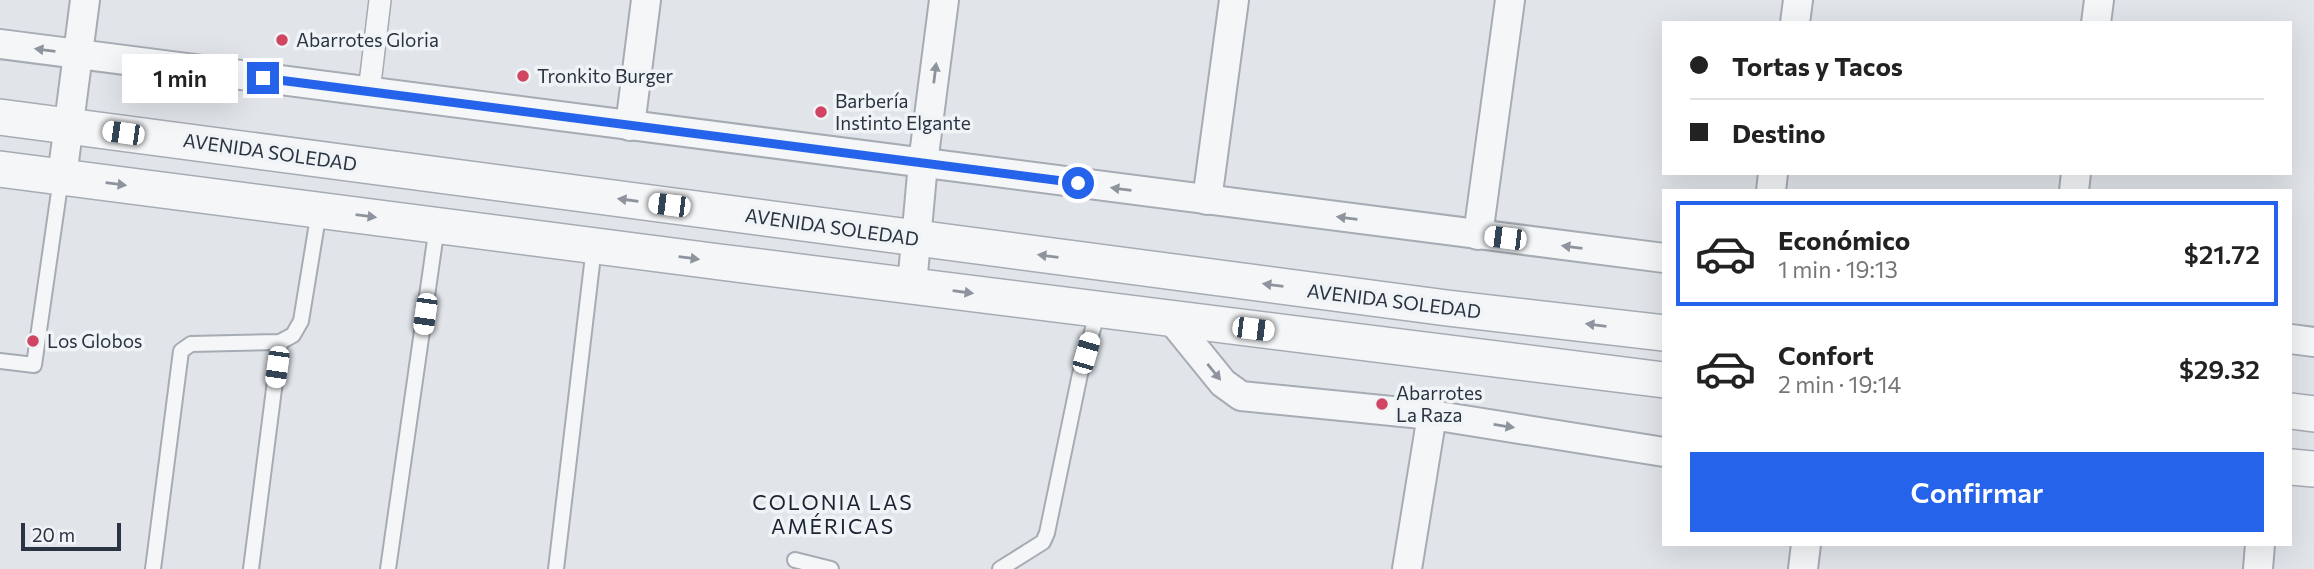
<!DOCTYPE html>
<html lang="es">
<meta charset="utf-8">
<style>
:root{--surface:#fff;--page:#f6f6f6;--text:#222;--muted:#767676;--line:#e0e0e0;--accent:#2563eb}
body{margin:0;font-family:Commissioner,sans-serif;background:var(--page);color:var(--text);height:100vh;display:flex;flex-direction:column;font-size:26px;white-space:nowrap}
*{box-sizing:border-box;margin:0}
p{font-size:23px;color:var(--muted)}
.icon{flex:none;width:38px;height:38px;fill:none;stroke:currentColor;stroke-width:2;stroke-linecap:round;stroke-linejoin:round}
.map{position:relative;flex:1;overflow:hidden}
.side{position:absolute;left:1662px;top:189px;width:630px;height:357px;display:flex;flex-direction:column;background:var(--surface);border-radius:0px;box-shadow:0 7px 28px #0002}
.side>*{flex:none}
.guide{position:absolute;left:1662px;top:21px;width:630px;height:154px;border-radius:0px;box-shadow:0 7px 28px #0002;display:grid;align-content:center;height:154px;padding:0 28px;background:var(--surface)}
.scale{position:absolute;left:21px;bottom:18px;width:100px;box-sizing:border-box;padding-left:7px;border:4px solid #293342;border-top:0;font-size:19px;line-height:24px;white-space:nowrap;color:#293342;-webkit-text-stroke:5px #f1f4f7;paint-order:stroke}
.end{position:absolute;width:32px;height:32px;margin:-16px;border:9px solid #2563eb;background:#fff;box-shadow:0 0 0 4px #fff}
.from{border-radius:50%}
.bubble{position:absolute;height:49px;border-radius:0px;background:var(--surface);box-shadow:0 7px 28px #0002;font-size:23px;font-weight:600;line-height:49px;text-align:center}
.car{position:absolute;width:21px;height:42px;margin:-21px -10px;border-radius:9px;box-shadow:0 0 5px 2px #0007;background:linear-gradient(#fff 24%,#345 0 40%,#fff 0 76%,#345 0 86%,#fff 0)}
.guide b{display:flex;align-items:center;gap:24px;height:66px;font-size:26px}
.guide b+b{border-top:2px solid var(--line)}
.guide i{width:18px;height:18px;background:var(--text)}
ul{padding:12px 0 0;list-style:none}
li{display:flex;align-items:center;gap:21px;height:105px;margin:0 14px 10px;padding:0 14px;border:4px solid transparent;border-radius:0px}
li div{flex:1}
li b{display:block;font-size:26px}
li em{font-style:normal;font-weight:600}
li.on{border-color:var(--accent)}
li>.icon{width:63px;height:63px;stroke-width:1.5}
.primary-button{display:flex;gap:14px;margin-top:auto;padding:14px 28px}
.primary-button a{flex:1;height:80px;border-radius:0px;background:var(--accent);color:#fff;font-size:28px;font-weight:600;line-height:80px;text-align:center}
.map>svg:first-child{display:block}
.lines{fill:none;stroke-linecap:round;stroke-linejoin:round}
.service-casing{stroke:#a6acb4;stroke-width:18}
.pedestrian-casing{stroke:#a6acb4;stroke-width:24}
.minor-casing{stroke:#a6acb4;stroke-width:32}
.tertiary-casing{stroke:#a6acb4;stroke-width:38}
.service{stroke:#f4f6f8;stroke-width:14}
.pedestrian{stroke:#f4f6f8;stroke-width:21}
.minor{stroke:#f4f6f8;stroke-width:28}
.tertiary{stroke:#f4f6f8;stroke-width:35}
.oneway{fill:#8e949d}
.route{stroke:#2563eb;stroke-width:9}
.poi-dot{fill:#cf4562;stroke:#f1f4f7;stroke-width:2.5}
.labels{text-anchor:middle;stroke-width:7;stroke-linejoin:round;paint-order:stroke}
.poi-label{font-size:19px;fill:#293342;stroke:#f1f4f7;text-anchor:start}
.street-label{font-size:19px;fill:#293342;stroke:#f1f4f7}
.neighbourhood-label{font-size:21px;letter-spacing:2px;fill:#1b2433;stroke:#f1f4f7}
</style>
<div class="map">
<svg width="2314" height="569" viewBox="0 0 2314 569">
<rect width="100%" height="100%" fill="#e1e5ea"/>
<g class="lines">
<defs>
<g id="service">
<path d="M0,361L34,365L61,178"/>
<path d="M795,560L831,569"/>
<path d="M153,569L181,351L191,344L280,342L293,335L301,321L319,211"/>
<path d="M251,569L280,342"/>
<path d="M388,569L437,226"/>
<path d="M556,569L594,247"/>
<path d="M1000,569L1043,542L1047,533L1080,374L1098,311"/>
</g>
<path id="pedestrian" d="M369,92L380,0"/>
<g id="minor">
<path d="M1795,23L1798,0"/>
<path d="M2096,23L2099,0"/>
<path d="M0,44L1664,258"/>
<path d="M630,126L646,0"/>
<path d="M62,177L85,0"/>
<path d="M1771,191L1773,173"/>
<path d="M2074,191L2076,173"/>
<path d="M1207,200L1234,0"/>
<path d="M1478,235L1510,0"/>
<path d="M912,285L923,163L944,0"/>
<path d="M1171,319L1223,383L1241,396L1432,415L1664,452"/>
<path d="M2291,339L2314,342"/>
<path d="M1407,569L1432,415"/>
<path d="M1803,569L1806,544"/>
<path d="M2258,569L2260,544"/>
</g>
<g id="tertiary">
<path d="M0,117L1447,308L1664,333"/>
<path d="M0,169L720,262L1664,380"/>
<path d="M2291,411L2314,414"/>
<path d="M2291,467L2314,469"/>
</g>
</defs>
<use href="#service" class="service-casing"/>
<use href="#pedestrian" class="pedestrian-casing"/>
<use href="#minor" class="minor-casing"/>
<use href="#tertiary" class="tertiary-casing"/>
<use href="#service" class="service"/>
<use href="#pedestrian" class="pedestrian"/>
<use href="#minor" class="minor"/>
<use href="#tertiary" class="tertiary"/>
</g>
<defs><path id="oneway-solid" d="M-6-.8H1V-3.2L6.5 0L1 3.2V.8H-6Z" transform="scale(1.75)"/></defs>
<g class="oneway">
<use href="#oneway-solid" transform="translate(45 50) rotate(-173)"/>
<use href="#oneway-solid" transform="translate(935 73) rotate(-83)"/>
<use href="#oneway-solid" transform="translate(116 184) rotate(7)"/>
<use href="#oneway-solid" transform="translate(1121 189) rotate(-173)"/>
<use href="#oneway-solid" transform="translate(628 200) rotate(-172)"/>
<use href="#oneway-solid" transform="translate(366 216) rotate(7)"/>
<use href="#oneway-solid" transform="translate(1347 218) rotate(-173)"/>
<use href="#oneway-solid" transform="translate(1572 247) rotate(-173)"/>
<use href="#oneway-solid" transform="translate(1048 256) rotate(-173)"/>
<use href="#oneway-solid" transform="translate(689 258) rotate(7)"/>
<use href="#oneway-solid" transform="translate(1273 285) rotate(-173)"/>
<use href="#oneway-solid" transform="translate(963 292) rotate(8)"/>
<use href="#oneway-solid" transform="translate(1596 325) rotate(-173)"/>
<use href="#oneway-solid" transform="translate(1214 372) rotate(51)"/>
<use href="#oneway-solid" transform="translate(1504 426) rotate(9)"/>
</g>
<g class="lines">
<path class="route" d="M263,78L1078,183"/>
</g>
<g class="poi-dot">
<circle cx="282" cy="40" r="7"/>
<circle cx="523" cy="76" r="7"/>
<circle cx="821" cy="112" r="7"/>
<circle cx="33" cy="341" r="7"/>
<circle cx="1382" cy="404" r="7"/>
</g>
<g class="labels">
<g class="poi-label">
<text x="296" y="47">Abarrotes Gloria</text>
<text x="537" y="83">Tronkito Burger</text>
<text x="835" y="108">Barbería<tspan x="835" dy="22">Instinto Elgante</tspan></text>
<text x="47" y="348">Los Globos</text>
<text x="1396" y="400">Abarrotes<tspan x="1396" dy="22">La Raza</tspan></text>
</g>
<g class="street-label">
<text transform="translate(270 152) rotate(8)" y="7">AVENIDA SOLEDAD</text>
<text transform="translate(832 227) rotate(8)" y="7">AVENIDA SOLEDAD</text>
<text transform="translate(1394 301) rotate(7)" y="7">AVENIDA SOLEDAD</text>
</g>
<g class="neighbourhood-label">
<text x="833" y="510">COLONIA LAS<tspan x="833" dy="24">AMÉRICAS</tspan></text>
</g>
</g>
</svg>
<div class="scale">20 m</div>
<i class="end from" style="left:1078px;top:183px"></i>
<i class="end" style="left:263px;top:78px"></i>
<div class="bubble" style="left:122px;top:54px;width:116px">1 min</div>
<i class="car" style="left:123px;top:133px;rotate:278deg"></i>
<i class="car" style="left:669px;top:205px;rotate:277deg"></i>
<i class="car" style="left:1505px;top:238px;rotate:277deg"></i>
<i class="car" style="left:425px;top:314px;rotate:188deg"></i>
<i class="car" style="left:1253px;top:329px;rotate:97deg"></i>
<i class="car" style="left:1086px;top:353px;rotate:16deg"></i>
<i class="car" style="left:277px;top:367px;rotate:188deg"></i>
<div class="guide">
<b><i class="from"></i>Tortas y Tacos</b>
<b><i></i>Destino</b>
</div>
<section class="side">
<ul>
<li class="on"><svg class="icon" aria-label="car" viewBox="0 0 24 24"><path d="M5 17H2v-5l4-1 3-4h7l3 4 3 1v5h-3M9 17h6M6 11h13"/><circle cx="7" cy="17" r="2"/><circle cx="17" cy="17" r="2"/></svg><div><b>Económico</b><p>1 min · 19:13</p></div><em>$21.72</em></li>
<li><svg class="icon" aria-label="car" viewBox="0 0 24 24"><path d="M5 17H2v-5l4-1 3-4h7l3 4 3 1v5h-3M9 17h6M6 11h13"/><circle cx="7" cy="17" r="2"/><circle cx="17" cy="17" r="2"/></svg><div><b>Confort</b><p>2 min · 19:14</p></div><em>$29.32</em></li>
</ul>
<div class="primary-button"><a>Confirmar</a></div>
</section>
</div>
